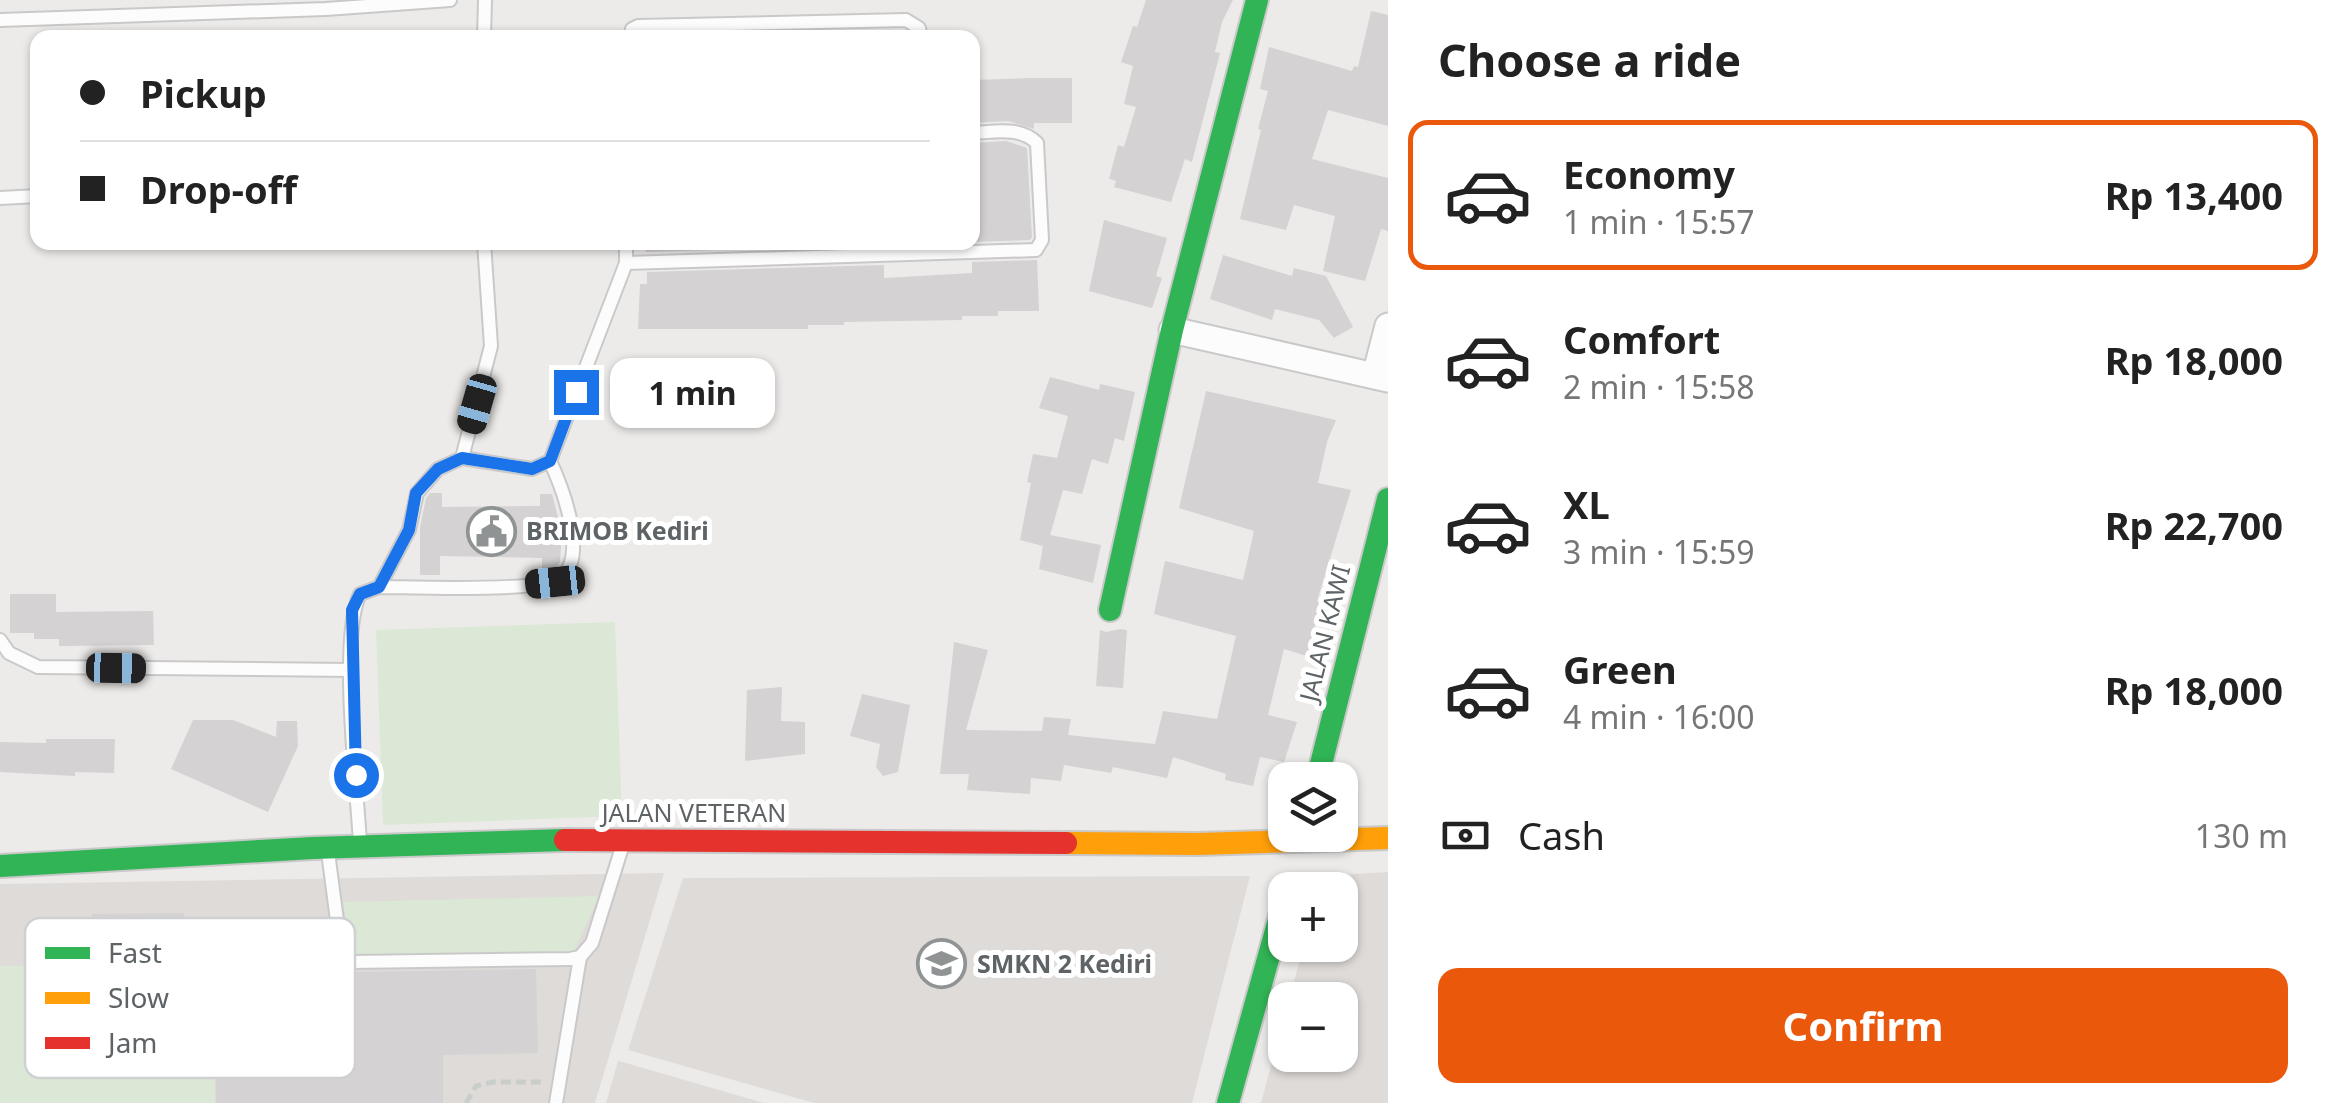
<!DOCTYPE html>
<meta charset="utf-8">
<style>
:root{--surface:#fff;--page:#f6f6f6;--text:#222;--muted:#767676;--line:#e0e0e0;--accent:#ea580c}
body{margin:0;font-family:"Noto Sans",sans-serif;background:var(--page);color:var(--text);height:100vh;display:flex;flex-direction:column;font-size:38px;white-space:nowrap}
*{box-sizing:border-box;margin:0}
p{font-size:32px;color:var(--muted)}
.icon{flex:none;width:55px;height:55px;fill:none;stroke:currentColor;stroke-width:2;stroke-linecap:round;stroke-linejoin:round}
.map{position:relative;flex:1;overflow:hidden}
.panel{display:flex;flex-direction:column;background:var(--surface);width:950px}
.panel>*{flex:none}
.guide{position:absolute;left:30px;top:30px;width:950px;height:220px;border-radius:20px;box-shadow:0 2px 8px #0004;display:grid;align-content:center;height:220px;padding:0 50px;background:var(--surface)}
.fabs{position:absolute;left:1268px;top:762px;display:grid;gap:20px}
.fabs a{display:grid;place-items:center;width:90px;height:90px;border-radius:20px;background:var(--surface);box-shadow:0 2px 8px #0004;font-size:50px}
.end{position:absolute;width:45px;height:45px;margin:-22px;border:12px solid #1a73e8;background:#fff;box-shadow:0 0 0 5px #fff}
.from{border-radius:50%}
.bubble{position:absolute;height:70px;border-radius:20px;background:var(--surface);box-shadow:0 2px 8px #0004;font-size:32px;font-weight:700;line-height:70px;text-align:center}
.car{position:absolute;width:30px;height:60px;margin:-30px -15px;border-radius:12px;box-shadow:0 0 8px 2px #0007;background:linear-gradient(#222 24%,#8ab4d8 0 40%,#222 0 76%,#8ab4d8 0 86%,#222 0)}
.guide b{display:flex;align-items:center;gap:35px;height:95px;font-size:38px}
.guide b+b{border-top:2px solid var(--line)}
.guide i{width:25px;height:25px;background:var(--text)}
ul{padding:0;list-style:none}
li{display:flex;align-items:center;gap:30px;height:150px;margin:0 20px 15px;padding:0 30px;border:5px solid transparent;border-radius:20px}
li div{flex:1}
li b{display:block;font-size:38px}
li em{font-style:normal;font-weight:700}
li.on{border-color:var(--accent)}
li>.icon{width:90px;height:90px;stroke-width:1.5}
h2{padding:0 50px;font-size:45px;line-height:120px}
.pay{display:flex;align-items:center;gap:25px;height:110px;padding:0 50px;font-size:38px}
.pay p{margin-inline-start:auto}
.primary-button{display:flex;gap:20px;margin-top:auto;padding:20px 50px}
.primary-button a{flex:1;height:115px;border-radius:20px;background:var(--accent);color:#fff;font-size:40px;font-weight:700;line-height:115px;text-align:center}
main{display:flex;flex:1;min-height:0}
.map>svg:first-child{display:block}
.education{fill:#dfdbd9}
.green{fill:#dbe8d5}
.building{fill:#d4d2d2}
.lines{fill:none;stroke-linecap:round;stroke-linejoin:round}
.lane-casing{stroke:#cac9c9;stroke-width:16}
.street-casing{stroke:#cac9c9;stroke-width:29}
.fast-casing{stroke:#c9c9c9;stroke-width:26}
.slow-casing{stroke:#c9c9c9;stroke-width:26}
.jam-casing{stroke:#c9c9c9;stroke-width:26}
.path{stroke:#caceca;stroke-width:5;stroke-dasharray:10 5;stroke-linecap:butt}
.lane{stroke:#fcfcfc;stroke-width:12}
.street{stroke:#fcfcfc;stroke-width:25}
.fast{stroke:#30b455;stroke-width:22}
.slow{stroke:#ff9f0a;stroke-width:22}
.jam{stroke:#e5322d;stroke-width:22}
.route{stroke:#1a73e8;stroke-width:12}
.labels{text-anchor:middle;stroke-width:10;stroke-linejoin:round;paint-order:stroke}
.poi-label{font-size:25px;font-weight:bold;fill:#5e6366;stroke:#fff;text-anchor:start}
.street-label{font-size:25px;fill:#5e6366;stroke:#fff}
.key{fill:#fff;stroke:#cfd0d1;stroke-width:2.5}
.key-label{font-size:28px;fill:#5e6366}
</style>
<main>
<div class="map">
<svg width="1388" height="1103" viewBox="0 0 1388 1103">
<rect width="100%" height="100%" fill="#edebe9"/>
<g class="education">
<path d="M1388,872V1103H1261L1285,1014V1055H1340V1000H1289L1304,945H1340V890H1319L1323,876Z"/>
<path d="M664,873L595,1103H0V884Z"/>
<path d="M1250,876L1192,1103H814L628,1050L683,878Z"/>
<path d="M618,1061H619L764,1103H606Z"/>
</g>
<g class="green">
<path d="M615,622L622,816L383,825L376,630Z"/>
<path d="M599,896L573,953L353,956L343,902Z"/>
<path d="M213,964L215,1103H0V966Z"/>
</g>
<g class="building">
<path d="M1146,0H1233L1222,22L1215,52L1220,53L1192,162L1185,159L1171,202L1114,187L1116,181L1109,179L1118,145L1124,147L1136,107L1124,104L1133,66L1121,62L1133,26L1137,27Z"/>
<path d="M1371,11L1388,15V126L1328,110L1312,159L1388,178V231L1381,229L1365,281L1323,271L1335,216L1294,205L1286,230L1240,219L1261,130L1258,129L1268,91L1260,89L1269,47L1352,71L1354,66L1358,67Z"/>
<path d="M1035,78H1072V123H1034V129L1008,121L972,123V80Z"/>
<path d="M1006,141L1027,148L1032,237L1030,240L972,242V143Z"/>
<path d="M1104,220L1167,238L1156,276L1162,278L1152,308L1089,291Z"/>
<path d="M646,242H884V245L646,252Z"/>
<path d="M1223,255L1292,276L1294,268L1326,276L1353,327L1334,338L1319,320L1275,309L1272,320L1210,299Z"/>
<path d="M1037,260L1039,311H998V316H962V320L844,322V325H808V329H638L640,284H647V272L884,265V278L972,273V262Z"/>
<path d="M1050,377L1099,390L1100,384L1135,392L1124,441L1115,438L1108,464L1092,459L1082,494L1063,490L1050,535L1101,545L1093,583L1039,569L1043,546L1020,540L1031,483L1027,482L1033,454L1057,458L1068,416L1039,408Z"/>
<path d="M1206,391L1336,420L1327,442L1318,483L1351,490L1317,601L1321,602L1307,656L1284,649L1268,715L1297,722L1284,762L1260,757L1253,786L1225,780L1226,774L1173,757L1167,778L1113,767L1111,773L1064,765L1061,781L1031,778L1030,794L967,790L969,774H940L954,642L988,650L966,730L1042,731L1044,717L1071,719L1068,735L1155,744L1163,711L1217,719L1236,636L1154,614L1165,561L1243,580L1254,531L1179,508Z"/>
<path d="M430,493H442V507L540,506V494H552L562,532L560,562L555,569L542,572V558L440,556V575H420V527L426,498Z"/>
<path d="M10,594H56V612L153,611L154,645L59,646V639H34V633H10Z"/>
<path d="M1120,629L1127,630L1123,688L1096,686L1100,630L1106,632Z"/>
<path d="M782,687L781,721L805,722V754L745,761L747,690Z"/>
<path d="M862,694L910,705L898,772L883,776L876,767L880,744L850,736Z"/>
<path d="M193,720H233L276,737L277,721H297L298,746L268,812L171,769Z"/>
<path d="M46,739H115L114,773L75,772V776L0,772V742L46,743Z"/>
<path d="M184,913V921L311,918V1045L352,1044L351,972L536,969L538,1053L443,1055V1103H216L214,959L92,960V914Z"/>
</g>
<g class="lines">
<defs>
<g id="lane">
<path d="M0,20L326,9L450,0"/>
<path d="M484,38L485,0"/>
<path d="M630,38L632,29L638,26L906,20L919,28L921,38"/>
<path d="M0,198L38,196"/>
<path d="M626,263L1036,250L1042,240L1037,143C1020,126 995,132 972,133"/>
<path d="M462,458L491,346L484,242"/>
<path d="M379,587L409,530L417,493L438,469L462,458L532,469L550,461L626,263V242"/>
<path d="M0,640L9,653L38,667L351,670"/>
<path d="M360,843C357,788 339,636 360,594L379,587C409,587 545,593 562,577C588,554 562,487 550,461"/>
<path d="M328,852L341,951L351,962L570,959L580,957L592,943L624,841"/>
<path d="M556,1103L580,957"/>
</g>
<g id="street">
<path d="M1172,330L1388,379"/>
<path d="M1375,376L1388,326"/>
</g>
<g id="fast">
<path d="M1110,610L1172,330L1257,0"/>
<path d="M1317,780L1388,499"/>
<path d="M0,866L313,848L565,840"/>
<path d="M1228,1103L1285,898"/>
</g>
<path id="slow" d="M1066,843L1198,844L1388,838"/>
<path id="jam" d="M565,840L1066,843"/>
</defs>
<use href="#lane" class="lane-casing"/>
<use href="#street" class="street-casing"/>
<use href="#fast" class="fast-casing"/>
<use href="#slow" class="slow-casing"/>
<use href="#jam" class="jam-casing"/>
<path class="path" d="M466,1103L476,1086L493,1082H543"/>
<use href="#lane" class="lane"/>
<use href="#street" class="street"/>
<use href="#fast" class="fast"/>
<use href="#slow" class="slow"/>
<use href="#jam" class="jam"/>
</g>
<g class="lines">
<path class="route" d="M356,775L352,610L360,594L379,587L409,530L416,493L438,469L462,458L532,469L550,461L576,392"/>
</g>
<defs>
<symbol id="civic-ring" viewBox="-11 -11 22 22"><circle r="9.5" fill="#fff" stroke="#909394" stroke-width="1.5"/><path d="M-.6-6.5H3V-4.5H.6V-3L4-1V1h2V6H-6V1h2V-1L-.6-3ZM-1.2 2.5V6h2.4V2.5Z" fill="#909394"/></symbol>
<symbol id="school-ring" viewBox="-11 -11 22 22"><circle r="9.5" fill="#fff" stroke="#909394" stroke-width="1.5"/><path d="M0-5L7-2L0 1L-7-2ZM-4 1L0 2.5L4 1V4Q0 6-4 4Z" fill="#909394"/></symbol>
</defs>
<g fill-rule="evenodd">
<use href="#civic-ring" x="464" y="504" width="55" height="55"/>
<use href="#school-ring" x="914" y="936" width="55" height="55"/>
</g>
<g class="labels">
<g class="poi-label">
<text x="526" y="540">BRIMOB Kediri</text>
<text x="977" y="973">SMKN 2 Kediri</text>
</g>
<g class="street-label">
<text transform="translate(1325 633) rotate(-76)" y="9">JALAN KAWI</text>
<text x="694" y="822">JALAN VETERAN</text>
</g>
</g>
<rect x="25" y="918" width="330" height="160" rx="15" class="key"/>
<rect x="45" y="947" width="45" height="12" fill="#30b455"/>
<rect x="45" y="992" width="45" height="12" fill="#ff9f0a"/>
<rect x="45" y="1037" width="45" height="12" fill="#e5322d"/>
<g class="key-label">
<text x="108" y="963">Fast</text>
<text x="108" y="1008">Slow</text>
<text x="108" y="1053">Jam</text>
</g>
</svg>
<div class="fabs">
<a><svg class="icon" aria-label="layers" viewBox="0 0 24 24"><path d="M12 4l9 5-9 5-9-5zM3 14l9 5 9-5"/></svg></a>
<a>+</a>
<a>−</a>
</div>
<i class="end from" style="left:356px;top:775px"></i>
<i class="end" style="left:576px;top:392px"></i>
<div class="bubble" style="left:610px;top:358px;width:165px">1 min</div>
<i class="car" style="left:477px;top:404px;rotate:196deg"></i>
<i class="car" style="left:555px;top:582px;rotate:264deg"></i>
<i class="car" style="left:116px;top:668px;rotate:91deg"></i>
<div class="guide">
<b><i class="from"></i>Pickup</b>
<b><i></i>Drop-off</b>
</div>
</div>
<section class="panel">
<h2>Choose a ride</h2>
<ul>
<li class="on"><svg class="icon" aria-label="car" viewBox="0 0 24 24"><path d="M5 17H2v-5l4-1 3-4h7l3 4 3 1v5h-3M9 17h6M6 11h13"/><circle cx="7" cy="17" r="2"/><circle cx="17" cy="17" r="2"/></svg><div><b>Economy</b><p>1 min · 15:57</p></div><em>Rp 13,400</em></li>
<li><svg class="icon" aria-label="car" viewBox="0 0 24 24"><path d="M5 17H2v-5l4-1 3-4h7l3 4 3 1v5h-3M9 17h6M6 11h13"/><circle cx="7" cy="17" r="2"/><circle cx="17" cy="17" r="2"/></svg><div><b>Comfort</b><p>2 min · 15:58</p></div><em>Rp 18,000</em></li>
<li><svg class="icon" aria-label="car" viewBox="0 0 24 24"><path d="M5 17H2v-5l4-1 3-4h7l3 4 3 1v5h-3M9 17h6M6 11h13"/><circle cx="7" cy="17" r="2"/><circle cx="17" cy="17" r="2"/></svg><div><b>XL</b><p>3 min · 15:59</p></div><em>Rp 22,700</em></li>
<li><svg class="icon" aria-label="car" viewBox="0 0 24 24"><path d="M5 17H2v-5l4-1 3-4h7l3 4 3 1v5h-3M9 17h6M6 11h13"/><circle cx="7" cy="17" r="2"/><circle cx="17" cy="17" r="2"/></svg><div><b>Green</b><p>4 min · 16:00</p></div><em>Rp 18,000</em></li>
</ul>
<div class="pay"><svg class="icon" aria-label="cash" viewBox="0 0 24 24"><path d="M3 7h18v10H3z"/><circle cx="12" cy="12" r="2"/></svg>Cash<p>130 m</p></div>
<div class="primary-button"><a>Confirm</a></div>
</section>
</main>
